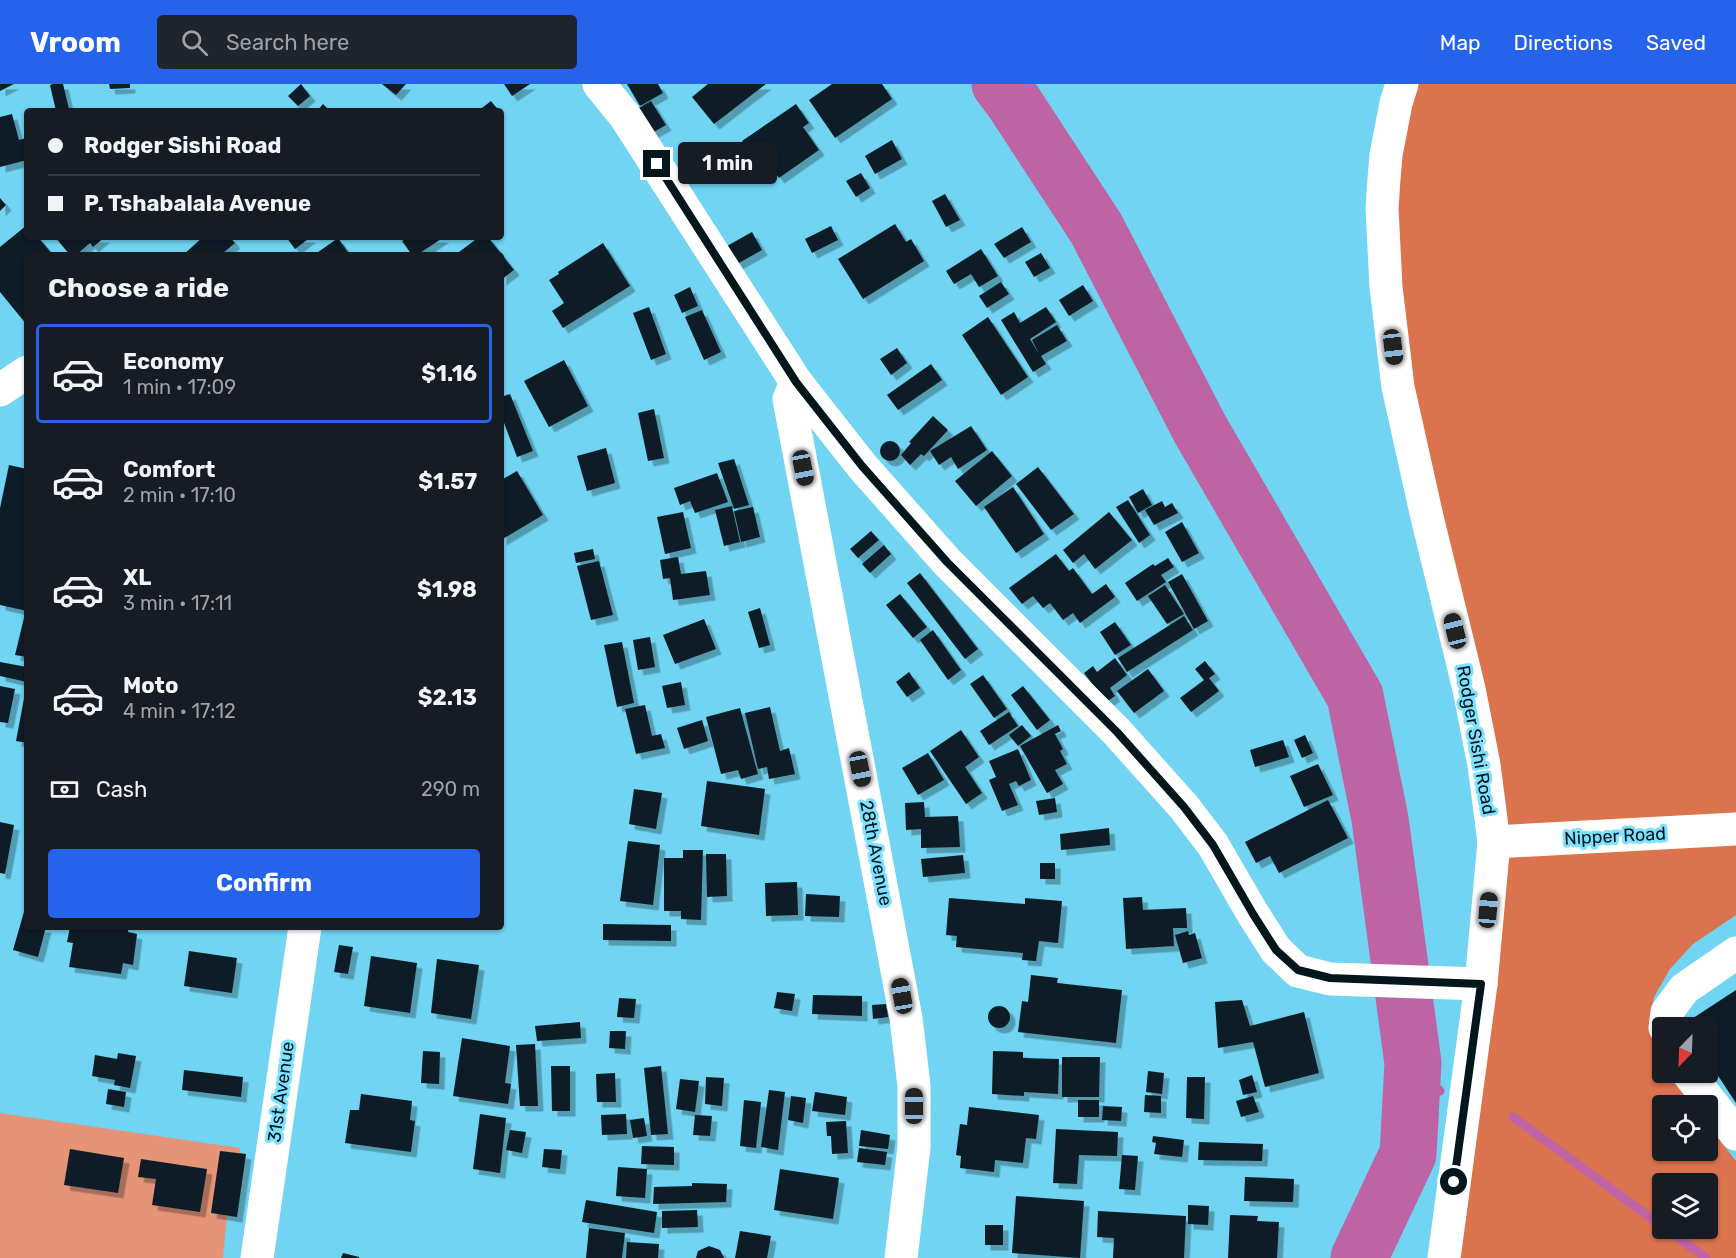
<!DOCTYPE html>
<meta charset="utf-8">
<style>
:root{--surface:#171b24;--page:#20242c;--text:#f1f3f6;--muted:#9ea1a6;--line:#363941;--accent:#2563eb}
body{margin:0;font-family:Rubik,sans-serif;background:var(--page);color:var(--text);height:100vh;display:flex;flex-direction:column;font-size:22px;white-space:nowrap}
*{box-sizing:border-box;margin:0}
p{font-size:20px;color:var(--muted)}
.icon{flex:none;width:33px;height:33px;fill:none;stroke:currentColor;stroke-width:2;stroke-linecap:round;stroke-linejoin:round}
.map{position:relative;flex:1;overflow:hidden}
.side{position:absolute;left:24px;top:168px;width:480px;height:678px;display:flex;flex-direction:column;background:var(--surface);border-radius:6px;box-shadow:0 2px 4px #0004}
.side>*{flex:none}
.banner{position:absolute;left:24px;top:24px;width:480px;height:132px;border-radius:6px;box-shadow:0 2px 4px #0004;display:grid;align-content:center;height:132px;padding:0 24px;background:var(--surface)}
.needle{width:39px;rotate:203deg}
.buttons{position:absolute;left:1652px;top:933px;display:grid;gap:12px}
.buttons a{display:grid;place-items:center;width:66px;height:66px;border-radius:6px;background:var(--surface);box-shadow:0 2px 4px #0004;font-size:30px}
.end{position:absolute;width:27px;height:27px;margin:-14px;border:8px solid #02161c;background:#fff;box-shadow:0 0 0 3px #fff}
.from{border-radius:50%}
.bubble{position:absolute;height:42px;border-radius:6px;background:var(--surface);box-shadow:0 2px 4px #0004;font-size:20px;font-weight:700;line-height:42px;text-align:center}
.car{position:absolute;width:18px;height:36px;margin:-18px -9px;border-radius:8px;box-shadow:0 0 4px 2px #0007;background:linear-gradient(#222 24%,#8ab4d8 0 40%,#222 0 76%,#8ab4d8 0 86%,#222 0)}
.banner b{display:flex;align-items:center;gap:21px;height:57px;font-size:22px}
.banner b+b{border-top:2px solid var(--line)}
.banner i{width:15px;height:15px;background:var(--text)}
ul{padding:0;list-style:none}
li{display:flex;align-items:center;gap:18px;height:99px;margin:0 12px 9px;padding:0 12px;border:3px solid transparent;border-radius:6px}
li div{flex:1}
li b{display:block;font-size:22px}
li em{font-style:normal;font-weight:700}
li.selected{border-color:var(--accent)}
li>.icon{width:54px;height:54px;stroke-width:1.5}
h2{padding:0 24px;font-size:27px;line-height:72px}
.pay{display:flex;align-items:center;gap:15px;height:66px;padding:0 24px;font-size:22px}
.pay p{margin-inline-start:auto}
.cta{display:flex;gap:12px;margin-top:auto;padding:12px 24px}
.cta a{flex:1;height:69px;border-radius:6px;background:var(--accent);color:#fff;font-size:24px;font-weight:700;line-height:69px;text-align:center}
header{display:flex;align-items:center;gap:36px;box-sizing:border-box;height:84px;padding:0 30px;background:var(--accent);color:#fff}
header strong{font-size:28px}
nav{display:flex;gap:33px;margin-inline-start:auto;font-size:21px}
.search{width:420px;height:54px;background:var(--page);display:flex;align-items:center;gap:15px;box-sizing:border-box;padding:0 21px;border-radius:6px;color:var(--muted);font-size:22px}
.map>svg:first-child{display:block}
.green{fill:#e59478}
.forest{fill:#dc734f;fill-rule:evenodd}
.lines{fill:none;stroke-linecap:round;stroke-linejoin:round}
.stream{stroke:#be63a3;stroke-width:9}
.river{stroke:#be63a3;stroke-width:57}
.building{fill:#0b1f25;filter:url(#shadow)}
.minor{stroke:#fff;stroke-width:33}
.route{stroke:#02161c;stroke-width:8}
.labels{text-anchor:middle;stroke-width:6;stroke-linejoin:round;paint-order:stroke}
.street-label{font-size:18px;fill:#02161c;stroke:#7ee1ff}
</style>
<header>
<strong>Vroom</strong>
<div class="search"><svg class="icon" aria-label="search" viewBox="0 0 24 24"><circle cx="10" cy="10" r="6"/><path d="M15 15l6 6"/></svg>Search here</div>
<nav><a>Map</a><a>Directions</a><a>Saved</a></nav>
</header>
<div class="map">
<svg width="1736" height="1174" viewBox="0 0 1736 1174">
<defs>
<filter id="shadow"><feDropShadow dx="5.5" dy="5.5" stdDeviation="0" flood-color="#0004"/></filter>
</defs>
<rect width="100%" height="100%" fill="#70d4f2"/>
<path class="green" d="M0,1029L240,1064V1069L246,1070L237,1133L227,1132L223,1174H0Z"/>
<path class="forest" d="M1407,0H1736V831L1693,860L1670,885L1654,913L1650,941L1662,968V988L1672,989L1693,1021L1662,1022V1066H1707V1040L1736,1077V1174H1445L1497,763L1389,200ZM1662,1100H1707V1144H1662Z"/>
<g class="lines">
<g class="stream">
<path d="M1413,979L1440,1007"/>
<path d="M1513,1033L1662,1142"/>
<path d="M1665,1144L1706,1174"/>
</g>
<path class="river" d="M1000,0L1013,17L1096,144L1200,345L1355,612L1380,735L1413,979L1408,1070L1359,1174"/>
</g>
<g class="building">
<path d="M0,0H14L0,7Z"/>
<path d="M53,0H63L69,25L56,27L50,1Z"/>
<path d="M109,0H130V4L110,5Z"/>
<path d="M301,0L310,12L298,22L288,12Z"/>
<path d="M382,0H406L396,11Z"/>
<path d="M504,0H530L512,12Z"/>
<path d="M627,0H658L663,9L640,22Z"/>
<path d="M708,0H766L714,40L692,13Z"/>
<path d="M832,0H882L892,15L835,54L809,16Z"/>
<path d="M491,17L499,27H478Z"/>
<path d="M651,17L666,41L652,49L637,25Z"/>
<path d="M323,20L330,27H317Z"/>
<path d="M796,20L809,39L803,43L819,66L779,94L773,86L765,91L742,57Z"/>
<path d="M12,30L19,56L27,54V76L0,83V33Z"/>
<path d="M892,56L902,75L875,90L865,72Z"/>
<path d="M861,89L870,104L856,113L846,97Z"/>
<path d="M945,110L960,136L946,143L932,117Z"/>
<path d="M0,114L6,121L0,127Z"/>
<path d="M895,140L906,158L911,155L924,177L863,215L838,175Z"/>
<path d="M27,141V153H38L53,171H27V241L0,208V163Z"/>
<path d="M831,142L838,156L812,169L805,155Z"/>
<path d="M1022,143L1031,158L1004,174L994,160Z"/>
<path d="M752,148L762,166L737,180L727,162Z"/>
<path d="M55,153H105L93,163L90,159L76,171H70Z"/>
<path d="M203,153H230L235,159L223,169L225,171H183Z"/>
<path d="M286,153H311L295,165Z"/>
<path d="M408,153H444L417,171H412L402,157Z"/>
<path d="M479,153H488L514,186L501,196V171H455Z"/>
<path d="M338,154L350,171H314Z"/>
<path d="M603,159L630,202L563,244L552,227L564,219L549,196L559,190L558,188Z"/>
<path d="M981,165L998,192L979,203L971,190L954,200L946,187Z"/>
<path d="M1041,169L1050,184L1034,193L1025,178Z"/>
<path d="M1001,198L1009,210L987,224L979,212Z"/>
<path d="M1083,201L1093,217L1069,232L1059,216Z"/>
<path d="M690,203L698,222L682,229L674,211Z"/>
<path d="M649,223L666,270L651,276L633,229Z"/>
<path d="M1046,223L1056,238L1030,255L1039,270L1032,256L1057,241L1067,257L1041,272L1046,280L1033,288L1001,236L1014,228L1020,239Z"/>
<path d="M702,226L721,268L704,276L685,233Z"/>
<path d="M988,233L1028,293L1001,311L962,251Z"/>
<path d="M897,264L907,279L891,291L880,275Z"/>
<path d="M564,276L588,322L549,343L524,297Z"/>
<path d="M931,280L942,296L898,326L887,311Z"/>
<path d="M510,310L533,367L517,373L501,331V313Z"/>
<path d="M654,325L664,374L648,377L638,329Z"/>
<path d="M933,332L948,346L924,372L921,370L910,381L901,371L911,359L909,358Z"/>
<path d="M971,342L987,366L958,385L951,373L939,381L930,367Z"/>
<circle cx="890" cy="367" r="10"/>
<path d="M606,364L615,399L587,407L577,372Z"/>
<path d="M992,367L1012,392L976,422L955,397Z"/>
<path d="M734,375L749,421L734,425L718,379Z"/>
<path d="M9,381L27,385V527L0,521V424Z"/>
<path d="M1038,383L1074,430L1051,446L1016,400Z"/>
<path d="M517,387L543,431L501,456V391L503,395Z"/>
<path d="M717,389L728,418L695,429L690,417L680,421L674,404Z"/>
<path d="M1013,403L1044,450L1016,469L984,423Z"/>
<path d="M1143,405L1152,421L1138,429L1129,413Z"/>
<path d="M1128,416L1150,451L1139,459L1116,423Z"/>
<path d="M1162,417L1165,423L1172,419L1178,429L1154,441L1145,426Z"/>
<path d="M732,422L740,458L724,462L715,426Z"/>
<path d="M753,423L760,453L741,458L734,427Z"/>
<path d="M683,428L691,464L665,470L657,433Z"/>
<path d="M1109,428L1132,456L1095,485L1084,470L1073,479L1063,466Z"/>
<path d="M1182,438L1199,469L1182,478L1165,448Z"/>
<path d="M871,447L879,456L858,474L850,465Z"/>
<path d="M884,461L891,470L870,489L862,480Z"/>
<path d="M593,465L595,475L576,479L574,469Z"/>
<path d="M1056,470L1069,487L1073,484L1092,510L1106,500L1115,513L1080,539L1073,529L1063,536L1050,519L1043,524L1033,512L1022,520L1009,504Z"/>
<path d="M678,473L681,490L706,487L710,511L673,516L670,494L663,495L660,476Z"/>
<path d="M1168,474L1174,483L1161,491L1166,498L1137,517L1125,499L1153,480L1155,482Z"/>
<path d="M599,477L613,531L591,536L577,482Z"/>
<path d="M920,489L978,565L965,575L907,499Z"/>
<path d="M1182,490L1208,537L1194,545L1168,498Z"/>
<path d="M1165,501L1184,530L1167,540L1148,512Z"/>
<path d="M900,510L927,543L913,554L886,521Z"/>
<path d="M760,524L770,561L759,564L748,528Z"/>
<path d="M1184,532L1193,546L1127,588L1118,574Z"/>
<path d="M24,534H27V573L15,571Z"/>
<path d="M704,535L716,565L675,580L663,551Z"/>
<path d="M1115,538L1131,561L1115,571L1100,548Z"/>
<path d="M933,546L961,586L948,596L920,556Z"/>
<path d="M650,553L655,583L638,586L633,556Z"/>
<path d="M622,558L634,619L617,623L604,561Z"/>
<path d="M1115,574L1127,591L1110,604L1115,612L1106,618L1084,589L1093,582L1097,588Z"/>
<path d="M1205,577L1215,590L1209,594L1219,607L1191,628L1180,614L1204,596L1195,585Z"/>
<path d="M0,578L27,583V598L0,592Z"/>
<path d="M1148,585L1164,607L1134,629L1117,607Z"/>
<path d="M909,588L920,604L907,613L896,598Z"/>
<path d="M983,591L1007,625L994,634L970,600Z"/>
<path d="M681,598L685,621L667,624L662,602Z"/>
<path d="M0,602L15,605L8,639L0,638Z"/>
<path d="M1023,602L1050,636L1037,646L1011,611Z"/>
<path d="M26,604H27V659L16,657Z"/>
<path d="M645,621L652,652L661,650L665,664L636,670L625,625Z"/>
<path d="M770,623L780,667L789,664L795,690L769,695L767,683L758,685L745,629Z"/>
<path d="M740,624L758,690L741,695L738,686L721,690L706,633Z"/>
<path d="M1009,628L1018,642L989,661L980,647Z"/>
<path d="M702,636L708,657L684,665L677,644Z"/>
<path d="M1022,641L1031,652L1018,662L1009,651Z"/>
<path d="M1058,641L1061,647L1055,650L1063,665L1060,667L1067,680L1055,686L1063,700L1047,709L1020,662Z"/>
<path d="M961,646L979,673L965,683L982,709L966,720L930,667Z"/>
<path d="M1305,651L1313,669L1302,674L1294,656Z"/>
<path d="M1283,656L1289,673L1255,683L1250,666Z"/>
<path d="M1018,665L1031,696L1019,702L1016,697L1009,700L1018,721L1002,727L989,696L996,693L989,677Z"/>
<path d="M928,669L944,696L918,711L902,684Z"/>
<path d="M1318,680L1333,711L1304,723L1290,692Z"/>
<path d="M707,697L765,705L759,751L701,742Z"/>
<path d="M634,705L662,709L656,745L629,740Z"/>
<path d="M1055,714L1057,728L1039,731L1036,717Z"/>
<path d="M1328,716L1348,754L1279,789L1270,772L1256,779L1245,758Z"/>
<path d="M924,718L925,733L958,732L960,763L921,764V745L906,746L905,719Z"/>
<path d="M0,738L14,741L5,790L0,789Z"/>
<path d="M1109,744L1110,761L1061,766L1060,750Z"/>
<path d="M628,757L660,761L653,821L620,817Z"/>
<path d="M683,766H703L701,836L681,835V827H664V774H683Z"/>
<path d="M706,770H726L727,812L707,813Z"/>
<path d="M963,771L965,789L923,793L921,775Z"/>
<rect x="1040" y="779" width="15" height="16"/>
<path d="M797,798L798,831L766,832L765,799Z"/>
<path d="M806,810L840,812L839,833L805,832Z"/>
<path d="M1142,813L1143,826L1186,824L1187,844H1173L1174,862L1126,865L1123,814Z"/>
<path d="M949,814L1025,820V814L1062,817L1058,859L1039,857L1036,877L1022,876L1023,869L956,863L957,852L946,851Z"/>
<path d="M26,821L27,843H46L38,873L13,866Z"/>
<path d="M603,840L671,841V857L603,856Z"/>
<path d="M70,843H129L128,848L137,850L133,881L123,879L121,890L69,883L73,859L67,858Z"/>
<path d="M1188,847L1189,851L1195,849L1202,874L1183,879L1175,851Z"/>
<path d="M339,861L353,863L348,890L334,888Z"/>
<path d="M189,867L237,874L232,909L184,902Z"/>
<path d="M371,872L417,879L410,929L364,922Z"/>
<path d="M437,875L479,881L471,935L431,929Z"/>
<path d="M1031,891L1058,894L1057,899L1122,906L1116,959L1018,948L1022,917L1028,918Z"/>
<path d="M1736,906V1019L1707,975V944H1686L1684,940Z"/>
<path d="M777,908L795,910L792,927L774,924Z"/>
<path d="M813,911L862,912V932L812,930Z"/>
<path d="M619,914L636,915L634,934L617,933Z"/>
<path d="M1242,916L1250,942L1304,928L1319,989L1265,1003L1253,958L1218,964L1215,918Z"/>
<path d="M886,920L888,933L873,935L872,921Z"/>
<circle cx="999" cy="933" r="11"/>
<path d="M580,938L581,954L537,957L535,942Z"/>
<path d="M610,947H626L625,965L609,964Z"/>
<path d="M462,954L510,962L505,999L511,1000L508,1020L453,1012Z"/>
<path d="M535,960L538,1022H520L516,961Z"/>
<path d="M423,967L440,968L439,1000L421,999Z"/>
<path d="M993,967L1023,968V974L1059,975L1058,1010L1024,1008V1012L992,1010Z"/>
<path d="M118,969L136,972L130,1004L114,1001L115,996L92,992L95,971L117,975Z"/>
<path d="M1062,973H1100L1099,1013H1062Z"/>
<path d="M551,982H570V1027H552Z"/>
<path d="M661,982L668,1050L651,1051L644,984Z"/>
<path d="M184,986L243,993L241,1013L182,1006Z"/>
<path d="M1148,987L1164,989L1162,1010L1146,1008Z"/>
<path d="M615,989L616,1018H597L596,990Z"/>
<path d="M1252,991L1257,1008L1243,1011L1239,996Z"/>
<path d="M706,993L724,994L722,1022L705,1020Z"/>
<path d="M1187,993H1205L1204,1035L1186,1034Z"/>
<path d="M680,995L699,997L695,1028L676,1025Z"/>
<path d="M108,1005L126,1008L124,1023L106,1020Z"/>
<path d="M769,1006L785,1008L778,1066L761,1063Z"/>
<path d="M815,1008L847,1013L845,1031L812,1027Z"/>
<path d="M361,1010L412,1017L410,1036L415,1037L411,1068L345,1059L350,1026H359Z"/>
<path d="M1145,1011L1161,1012V1029L1144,1028Z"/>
<path d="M791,1012L806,1014L803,1039L788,1036Z"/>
<path d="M1253,1012L1259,1028L1241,1033L1236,1017Z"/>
<path d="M744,1016L761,1018L756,1064L740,1062Z"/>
<rect x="1078" y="1016" width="21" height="17"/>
<path d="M1103,1022L1122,1023L1121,1037L1102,1036Z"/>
<path d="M969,1023L1039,1031L1036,1055L1026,1054L1023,1079L995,1076L994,1088L960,1084L961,1072L956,1071L960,1040L967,1041Z"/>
<path d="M480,1030L506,1034L500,1089L473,1085Z"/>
<path d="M626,1030L627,1050L602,1051L601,1031Z"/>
<path d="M695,1031L712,1032L710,1052L693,1051Z"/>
<path d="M644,1034L647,1052L633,1054L630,1036Z"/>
<path d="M846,1037L848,1069L832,1070L831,1052H827L826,1038Z"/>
<path d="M1056,1045L1118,1048L1117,1072L1079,1071L1077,1100L1053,1099Z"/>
<path d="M510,1046L526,1048L522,1069L506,1066Z"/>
<path d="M861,1046L890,1051L888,1065L859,1062Z"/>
<path d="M1153,1052L1184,1056L1182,1073L1154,1070L1156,1059L1152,1058Z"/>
<path d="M1199,1058L1263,1060L1262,1077L1198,1076Z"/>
<path d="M642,1062L674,1063V1081L641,1080Z"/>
<path d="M859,1064L887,1068L885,1081L857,1078Z"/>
<path d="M70,1065L124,1074L118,1109L64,1101Z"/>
<path d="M544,1065L562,1066L560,1085L542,1083Z"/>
<path d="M220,1067L246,1070L237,1133L211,1129Z"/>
<path d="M1122,1071L1138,1072L1135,1106L1119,1105Z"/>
<path d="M141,1075L207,1085L200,1128L152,1121L156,1095L138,1093Z"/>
<path d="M618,1083L647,1085L645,1114L616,1112Z"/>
<path d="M780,1085L839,1094L833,1135L774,1126Z"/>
<path d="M1245,1093L1294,1095L1293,1118L1244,1117Z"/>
<path d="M692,1099L727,1100L726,1118L653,1120L654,1103L692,1102Z"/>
<path d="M1016,1112L1084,1117L1080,1174L1012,1169Z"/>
<path d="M586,1116L657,1128L654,1149L582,1138Z"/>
<path d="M1188,1121L1209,1122L1208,1141L1188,1140Z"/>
<path d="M697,1126L698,1143L662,1144V1127Z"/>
<path d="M1098,1127L1186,1132L1184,1174H1113L1114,1154L1097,1153Z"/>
<path d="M1230,1131L1258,1132L1257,1137L1279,1138L1277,1174H1228Z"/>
<rect x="985" y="1141" width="18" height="20"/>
<path d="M589,1144L625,1149L622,1174H586Z"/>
<path d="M740,1147L771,1152L767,1174H735Z"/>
<path d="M627,1158L659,1160L658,1174H626Z"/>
<path d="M709,1162L720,1166L724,1174H696L698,1167Z"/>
<path d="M343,1169L359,1173V1174H341Z"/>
</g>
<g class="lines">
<g class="minor">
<path d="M599,0L625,32L796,298L862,382L947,478L1117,648L1184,723L1213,761L1253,830L1276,866L1298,887L1330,895L1481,900"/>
<path d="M1402,0L1396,19L1386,71L1384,95L1382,124L1386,203L1398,303L1427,433L1469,605L1484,681L1494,758L1481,900L1444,1174"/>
<path d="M796,298L789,315L906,934L914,1002V1063L901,1174"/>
<path d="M0,306L27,288"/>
<path d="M1494,758L1736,745"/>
<path d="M1665,944L1667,928L1684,905L1736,869"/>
<path d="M1687,988L1736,1050"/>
<path d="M257,1174L305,843"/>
</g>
</g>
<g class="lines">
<path class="route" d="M657,80L796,298L862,382L947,478L1117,648L1184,723L1213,761L1253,830L1276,866L1298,886L1330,894L1481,900L1454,1098"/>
</g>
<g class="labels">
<g class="street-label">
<text transform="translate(1476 656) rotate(80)" y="6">Rodger Sishi Road</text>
<text transform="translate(1615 752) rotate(-3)" y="6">Nipper Road</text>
<text transform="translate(876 769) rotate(79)" y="6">28th Avenue</text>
<text transform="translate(281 1008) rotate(-82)" y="6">31st Avenue</text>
</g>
</g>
</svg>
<div class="buttons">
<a><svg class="needle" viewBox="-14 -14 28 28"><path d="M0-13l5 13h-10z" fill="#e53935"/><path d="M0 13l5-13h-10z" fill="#9ea1a6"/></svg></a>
<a><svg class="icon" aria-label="locate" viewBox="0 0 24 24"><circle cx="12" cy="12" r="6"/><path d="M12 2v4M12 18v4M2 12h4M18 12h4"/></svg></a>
<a><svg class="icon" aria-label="layers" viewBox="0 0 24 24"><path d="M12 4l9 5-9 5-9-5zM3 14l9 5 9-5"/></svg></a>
</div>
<i class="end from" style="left:1454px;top:1098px"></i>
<i class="end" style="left:657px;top:80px"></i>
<div class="bubble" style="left:678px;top:58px;width:99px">1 min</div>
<i class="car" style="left:1393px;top:263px;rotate:173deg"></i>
<i class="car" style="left:803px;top:384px;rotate:169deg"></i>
<i class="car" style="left:1455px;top:547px;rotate:346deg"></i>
<i class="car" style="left:860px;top:685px;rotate:169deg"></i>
<i class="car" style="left:1488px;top:826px;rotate:5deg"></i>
<i class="car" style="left:902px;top:912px;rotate:350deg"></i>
<i class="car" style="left:914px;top:1022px;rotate:0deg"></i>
<div class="banner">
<b><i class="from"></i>Rodger Sishi Road</b>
<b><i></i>P. Tshabalala Avenue</b>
</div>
<section class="side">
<h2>Choose a ride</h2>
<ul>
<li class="selected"><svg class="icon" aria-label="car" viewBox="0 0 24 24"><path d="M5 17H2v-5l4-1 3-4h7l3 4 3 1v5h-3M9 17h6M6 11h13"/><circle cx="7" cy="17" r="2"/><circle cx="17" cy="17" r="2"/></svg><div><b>Economy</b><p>1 min · 17:09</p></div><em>$1.16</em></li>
<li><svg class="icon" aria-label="car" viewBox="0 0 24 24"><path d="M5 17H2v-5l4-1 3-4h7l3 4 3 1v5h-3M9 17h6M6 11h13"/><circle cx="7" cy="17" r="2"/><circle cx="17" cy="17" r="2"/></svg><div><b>Comfort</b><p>2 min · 17:10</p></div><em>$1.57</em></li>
<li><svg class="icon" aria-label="car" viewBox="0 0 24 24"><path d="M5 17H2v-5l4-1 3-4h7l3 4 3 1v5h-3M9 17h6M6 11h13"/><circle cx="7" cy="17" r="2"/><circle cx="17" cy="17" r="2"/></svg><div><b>XL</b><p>3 min · 17:11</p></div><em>$1.98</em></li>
<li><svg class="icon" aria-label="car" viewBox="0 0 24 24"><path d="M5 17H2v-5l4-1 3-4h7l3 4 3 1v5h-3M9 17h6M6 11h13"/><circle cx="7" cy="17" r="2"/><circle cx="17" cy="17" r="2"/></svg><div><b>Moto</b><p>4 min · 17:12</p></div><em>$2.13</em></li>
</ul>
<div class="pay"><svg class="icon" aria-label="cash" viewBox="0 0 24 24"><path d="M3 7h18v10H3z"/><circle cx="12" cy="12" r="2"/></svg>Cash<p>290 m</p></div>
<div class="cta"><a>Confirm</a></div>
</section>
</div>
